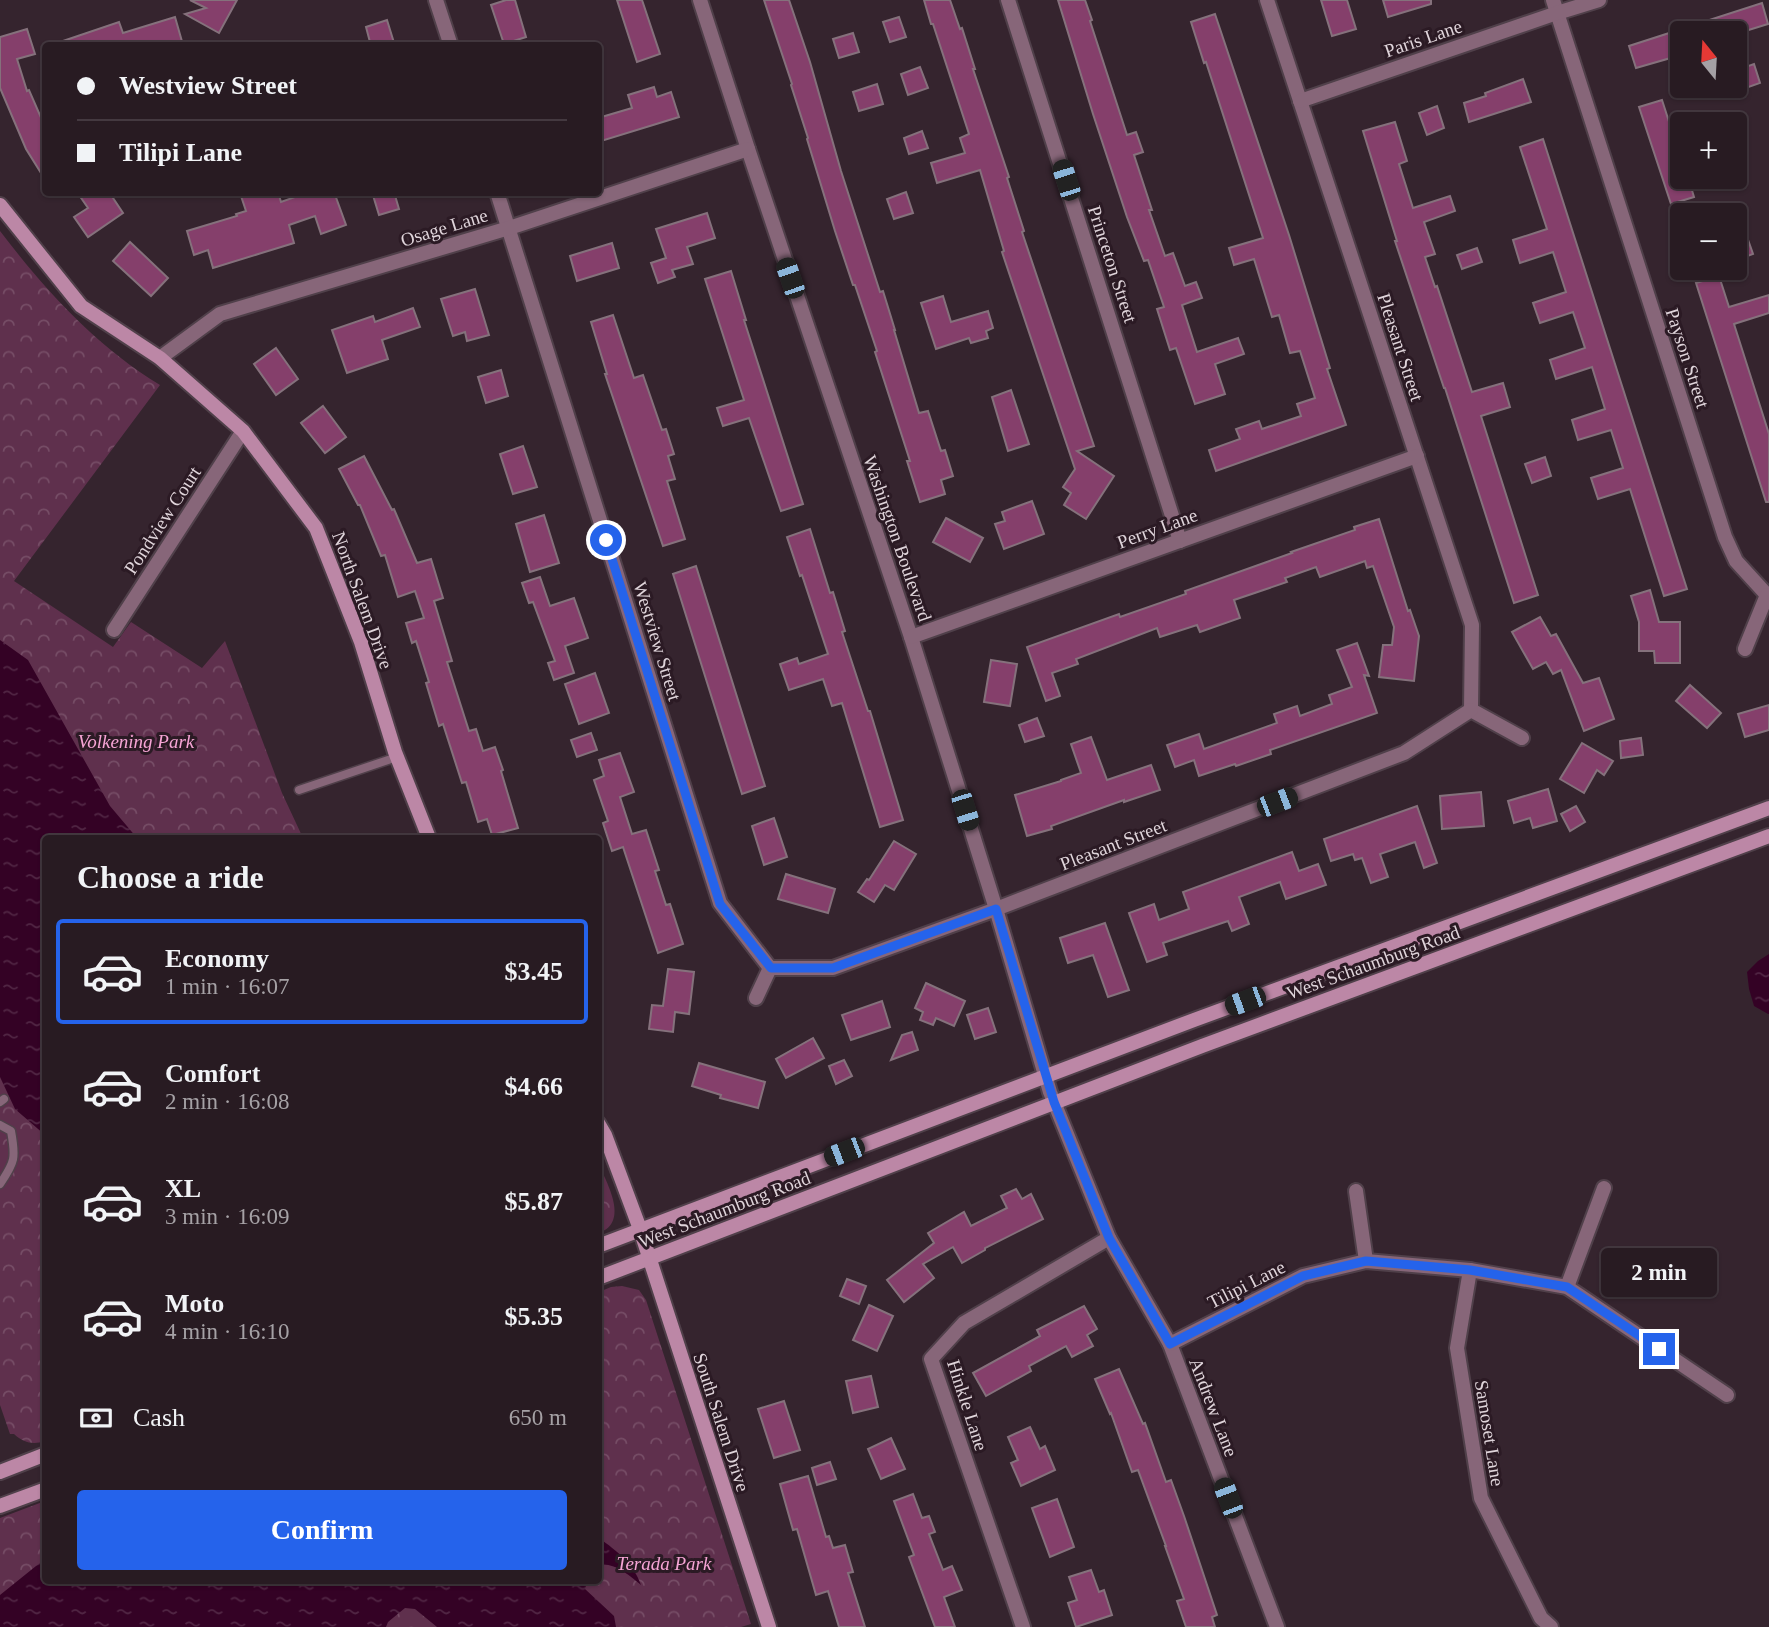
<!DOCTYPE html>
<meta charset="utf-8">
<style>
:root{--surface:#281b22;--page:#34282f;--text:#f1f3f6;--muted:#a5a1a5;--line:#443940;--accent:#2563eb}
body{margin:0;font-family:"Times New Roman",serif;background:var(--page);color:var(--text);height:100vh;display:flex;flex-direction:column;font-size:26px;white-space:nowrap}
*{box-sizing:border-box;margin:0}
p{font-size:23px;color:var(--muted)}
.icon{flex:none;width:38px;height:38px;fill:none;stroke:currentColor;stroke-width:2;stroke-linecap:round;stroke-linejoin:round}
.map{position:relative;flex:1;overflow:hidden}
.details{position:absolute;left:42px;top:835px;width:560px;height:749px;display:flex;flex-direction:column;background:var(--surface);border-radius:7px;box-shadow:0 2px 5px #0004,0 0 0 2px var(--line)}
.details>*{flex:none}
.banner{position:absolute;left:42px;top:42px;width:560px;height:154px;border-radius:7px;box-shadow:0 2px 5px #0004,0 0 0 2px var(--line);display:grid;align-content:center;height:154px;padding:0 35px;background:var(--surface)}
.needle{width:46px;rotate:342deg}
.fabs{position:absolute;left:1670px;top:21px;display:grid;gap:14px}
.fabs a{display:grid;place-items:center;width:77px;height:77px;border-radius:7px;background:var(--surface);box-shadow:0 2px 5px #0004,0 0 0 2px var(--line);font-size:35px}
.end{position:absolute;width:32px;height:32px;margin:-16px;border:9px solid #2563eb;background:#fff;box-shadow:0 0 0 4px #fff}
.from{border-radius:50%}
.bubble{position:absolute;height:49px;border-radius:7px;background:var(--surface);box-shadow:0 2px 5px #0004,0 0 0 2px var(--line);font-size:23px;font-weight:800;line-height:49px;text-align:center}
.car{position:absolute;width:21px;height:42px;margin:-21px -10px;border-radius:9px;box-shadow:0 0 5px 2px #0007;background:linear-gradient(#222 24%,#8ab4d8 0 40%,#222 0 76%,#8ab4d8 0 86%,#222 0)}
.banner b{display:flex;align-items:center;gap:24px;height:66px;font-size:26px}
.banner b+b{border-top:2px solid var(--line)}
.banner i{width:18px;height:18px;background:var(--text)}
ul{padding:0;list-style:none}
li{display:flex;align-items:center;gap:21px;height:105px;margin:0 14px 10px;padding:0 21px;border:4px solid transparent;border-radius:7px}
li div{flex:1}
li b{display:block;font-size:26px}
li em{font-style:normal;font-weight:800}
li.selected{border-color:var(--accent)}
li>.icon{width:63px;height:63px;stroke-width:1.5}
h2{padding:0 35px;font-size:32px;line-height:84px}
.pay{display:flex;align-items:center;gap:18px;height:77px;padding:0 35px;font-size:26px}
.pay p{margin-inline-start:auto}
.primary-button{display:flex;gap:14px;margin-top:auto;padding:14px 35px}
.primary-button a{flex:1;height:80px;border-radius:7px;background:var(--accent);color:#fff;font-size:28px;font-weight:800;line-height:80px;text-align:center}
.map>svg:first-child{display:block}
.park{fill:url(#park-crowns)}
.water{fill:url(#water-ripples)}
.building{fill:#853f6b;stroke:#85717c;stroke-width:2}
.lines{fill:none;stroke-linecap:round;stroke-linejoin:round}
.lane-casing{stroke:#50404a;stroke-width:11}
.street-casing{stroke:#50404a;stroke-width:18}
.secondary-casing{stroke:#50404a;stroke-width:18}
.lane{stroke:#876679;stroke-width:8}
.street{stroke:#876679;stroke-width:14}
.secondary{stroke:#bc87a6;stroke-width:14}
.route{stroke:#2563eb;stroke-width:9}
.labels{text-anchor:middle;stroke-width:6;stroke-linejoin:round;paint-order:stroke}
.street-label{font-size:19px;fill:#dfd4da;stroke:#2b1a24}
.park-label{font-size:19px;font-style:italic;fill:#f6a4d5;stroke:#2b1a24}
</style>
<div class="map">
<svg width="1769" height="1627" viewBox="0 0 1769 1627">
<defs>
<pattern id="park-crowns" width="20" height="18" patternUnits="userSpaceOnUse" patternTransform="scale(1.75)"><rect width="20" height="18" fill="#5f304d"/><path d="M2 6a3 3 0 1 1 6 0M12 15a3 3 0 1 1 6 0" fill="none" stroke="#764d66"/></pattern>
<pattern id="water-ripples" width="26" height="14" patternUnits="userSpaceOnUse" patternTransform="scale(1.75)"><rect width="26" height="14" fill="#340225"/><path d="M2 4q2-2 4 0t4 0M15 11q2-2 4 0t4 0" fill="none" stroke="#512644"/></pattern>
</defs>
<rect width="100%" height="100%" fill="#35242e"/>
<g class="park">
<path d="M0,231C45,290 96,346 160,385L14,581L113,647L131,622L202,668L225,641L282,793L303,838H46L45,1441C33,1445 24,1443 14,1434H10L0,1405Z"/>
<path d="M598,1163C607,1183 630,1222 599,1233Z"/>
<path d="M622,1286L639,1290L646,1300L751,1624L741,1627H0V1518L45,1501L46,1580H598L599,1292L611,1287Z"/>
</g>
<g class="water">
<path d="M0,640L28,660L110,806L137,838H46L45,1135L15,1109L0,1077Z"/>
<path d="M1769,954V1014H1768L1754,1006L1749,989L1747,972L1758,961Z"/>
<path d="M599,1538C617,1551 634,1564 641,1585C630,1576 614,1562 599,1565Z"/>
<path d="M45,1543L46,1580H588L585,1589L614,1616L616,1627H437L415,1609L405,1608L388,1622L386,1627H0V1595L41,1562L45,1552L44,1545Z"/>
</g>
<g class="building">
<path d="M190,0H237L219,33L185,14L206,8Z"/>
<path d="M506,0H515L526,37L504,44L491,5Z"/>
<path d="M617,0H642L660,54L637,62Z"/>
<path d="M764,0H789L810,62L841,171L880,292L883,291L895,330H894L919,413L928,411L941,451L945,450L953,476L941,480L945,494L920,502L907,461H910L875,352L877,351L855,285H853L835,231L807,139L808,138L791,85L792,84Z"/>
<path d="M924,0H950L960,29L962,28L975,69H973L1009,177L1007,178L1024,231L1022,232L1094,446L1077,451L1114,476L1086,519L1064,505L1071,493L1063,487L1075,469L1002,252L1004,251L980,170L937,183L931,163L965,153L960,138L969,134L933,24H931Z"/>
<path d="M1058,0H1085L1092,20L1090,21L1127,135L1136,132L1143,152L1134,155L1152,210H1149L1165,256L1173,253L1185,286L1196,282L1202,298L1182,305L1197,352L1238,338L1244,354L1215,364L1225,394L1195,404L1176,348L1170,350L1157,309L1164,307L1148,260L1144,261L1127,217L1093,114Z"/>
<path d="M1321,0H1347L1356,29L1332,36Z"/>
<path d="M1383,0H1431V4L1388,17Z"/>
<path d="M1762,3L1768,24L1739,33H1682V52L1673,55L1674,57L1636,68L1629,46Z"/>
<path d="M1215,14L1289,235L1330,368L1327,369L1346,425L1216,471L1209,450L1240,439L1236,429L1259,421L1262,429L1301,416L1297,404L1315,398L1300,351L1290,353L1279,315L1272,317L1254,259L1234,265L1229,248L1263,238L1206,62L1204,63L1191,22Z"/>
<path d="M175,17L183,45L57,46V43L119,22L123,33Z"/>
<path d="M899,17L906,37L890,42L883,22Z"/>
<path d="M387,20L395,46H371L366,27Z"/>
<path d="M27,29L35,54L17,59L27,91L29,90L46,129V181L26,149L0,88V37Z"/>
<path d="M853,33L859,52L839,58L833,39Z"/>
<path d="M1754,64L1760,83L1740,90L1734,71Z"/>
<path d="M920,67L928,88L908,95L901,74Z"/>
<path d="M1523,79L1531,102L1469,122L1464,103L1486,96L1485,93Z"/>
<path d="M877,84L883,104L859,111L853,92Z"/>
<path d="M654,87L657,97L671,92L679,117L598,142V118L632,108L628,95Z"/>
<path d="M1662,100L1682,162V177H1688L1694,197L1671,204L1639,107Z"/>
<path d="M1437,106L1444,128L1427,135L1419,113Z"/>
<path d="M1395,122L1407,161L1399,164L1413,208L1450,196L1455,211L1424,222L1435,254L1425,257L1435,287L1437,286L1472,392L1503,383L1510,407L1481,416L1538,595L1514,603L1445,388H1444L1395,241H1397L1363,131Z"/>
<path d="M922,131L928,148L909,154L904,138Z"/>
<path d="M1543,139L1687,589L1664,596L1630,489L1598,499L1591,478L1623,468L1611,430L1578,440L1572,420L1605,409L1592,367L1556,379L1550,360L1585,348L1573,312L1540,323L1533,303L1566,292L1553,252L1520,263L1513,240L1547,229L1520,147Z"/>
<path d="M77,192H109L123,213L88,237L74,217L88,208Z"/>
<path d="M254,192H278L281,202L309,192H334L346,225L321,234L315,216L289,225L294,243L213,268L208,250L194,255L187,231L237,216L236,214L246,211L241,196Z"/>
<path d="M372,192H394L399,209L379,215Z"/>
<path d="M906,192L913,213L894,219L887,199Z"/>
<path d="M707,213L715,238L687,247L693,264L672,270L675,277L658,283L651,263L666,258L656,229Z"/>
<path d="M1746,234L1753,254L1734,261V238Z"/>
<path d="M130,242L168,278L151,296L113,261Z"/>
<path d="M612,243L619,268L577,281L570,256Z"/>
<path d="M1477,248L1482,262L1462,269L1457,255Z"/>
<path d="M731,271L746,320H744L803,504L781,511L749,418L723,426L717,408L744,400L705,279Z"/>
<path d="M1719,276L1729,307L1769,295V313L1734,324L1769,434V502H1766L1696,283Z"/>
<path d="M475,289L489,335L467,341L465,332L453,336L441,299Z"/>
<path d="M943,296L951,322L988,311L993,328L986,331L988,338L971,343L969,338L936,349L921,303Z"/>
<path d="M413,308L420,327L382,340L388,359L347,373L332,330L373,316L375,322Z"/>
<path d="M613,315L634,378L643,375L662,430L666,429L674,454L668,456L675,479L667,481L685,539L663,546L605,374H607L591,322Z"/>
<path d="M276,348L298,379L276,395L254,364Z"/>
<path d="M501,370L508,396L486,403L478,377Z"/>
<path d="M1011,390L1029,444L1008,451L992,397Z"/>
<path d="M323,406L346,437L325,453L301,423Z"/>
<path d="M523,446L537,487L513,494L500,454Z"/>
<path d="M364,456L392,510L394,509L417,563L431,559L443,598L434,601L452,661L447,662L469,731L476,729L483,751L495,747L503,770L501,771L518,828L492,835L487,819L478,822L466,782L462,783L443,724L439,726L426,683L429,682L416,641L412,643L406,623L424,618L415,591L398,597L385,555L381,556L360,505H358L339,469Z"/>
<path d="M1545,457L1551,476L1532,483L1525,464Z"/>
<path d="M1032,501L1044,534L1004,549L995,524L1005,521L1002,512Z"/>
<path d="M544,515L559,563L530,572L516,524Z"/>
<path d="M946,518L983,538L970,562L933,542Z"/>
<path d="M1379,519L1408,611L1410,610L1419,636L1414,681L1379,677L1383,645H1392L1394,627L1373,566L1367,568L1365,561L1320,577L1316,567L1285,578L1287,582L1234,600L1240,618L1200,632L1197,625L1160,637L1157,628L1076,659L1078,664L1052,673L1060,696L1046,701L1027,647L1119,614L1120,617L1186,594L1185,591L1292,553L1291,552L1355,530L1354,527Z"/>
<path d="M810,529L830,593L833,592L845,631L842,632L868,711H870L903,820L880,827L842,703L832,706L823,679L789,690L780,664L797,658L799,664L828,654L802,575L800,576L787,537Z"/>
<path d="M696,566L765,786L742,794L673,574Z"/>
<path d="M540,577L550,606L574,598L588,638L565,646L574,673L554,680L548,663L555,661L533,602L529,603L522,583Z"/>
<path d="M1650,590L1659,622H1680V663H1655L1654,651H1639V622L1631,596Z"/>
<path d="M1540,617L1551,636L1556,634L1583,683L1599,678L1614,719L1584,731L1561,670L1553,674L1546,662L1533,669L1512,632Z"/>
<path d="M1357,643L1369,676L1364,675L1377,713L1270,750L1271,754L1236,766L1235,764L1199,776L1194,760L1175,767L1167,745L1199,734L1204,749L1277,723L1274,714L1297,706L1300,716L1332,704L1329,695L1352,687L1337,650Z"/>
<path d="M991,660L1017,664L1010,706L984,702Z"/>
<path d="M595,673L609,713L579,724L565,684Z"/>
<path d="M1690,685L1721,713L1707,728L1676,701Z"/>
<path d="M1769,705V730L1745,737L1738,714Z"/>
<path d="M1037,718L1044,736L1025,742L1019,725Z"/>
<path d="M591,733L597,750L577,757L571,740Z"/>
<path d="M1091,737L1107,780L1151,765L1160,790L1124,802V800L1051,826L1052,829L1027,836L1015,795L1061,781V780L1081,773L1071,744Z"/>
<path d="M1641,738L1643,755L1621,758L1620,741Z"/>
<path d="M1582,743L1613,761L1604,775L1597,770L1584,793L1560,779Z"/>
<path d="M620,753L634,792L620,797L632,834L646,830L659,870L655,871L666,905L670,904L683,944L658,953L623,847L612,851L603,823L608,821L594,780L604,776L599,760Z"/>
<path d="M1548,789L1557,821L1533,828L1530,818L1514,823L1508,801Z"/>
<path d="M1481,792L1484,826L1442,829L1440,796Z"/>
<path d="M1417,806L1437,863L1424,868L1415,842L1380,854L1388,877L1371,883L1362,858L1355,860L1353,854L1331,861L1324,839Z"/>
<path d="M1576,806L1585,822L1570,831L1561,814Z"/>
<path d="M774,818L787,857L764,865L752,826Z"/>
<path d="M894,841L916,854L894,890L885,885L874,902L858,892L867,879L869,880Z"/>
<path d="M1292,852L1299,871L1318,864L1326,885L1286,899L1280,882L1239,897L1249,924L1232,931L1228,921L1163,943L1167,955L1147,962L1129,913L1154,904L1159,920L1189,909L1183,892Z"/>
<path d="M786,874L835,889L828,913L778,899Z"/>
<path d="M1105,923L1129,990L1108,997L1093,955L1068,963L1060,938Z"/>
<path d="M668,969L694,972L689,1014L675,1012L673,1032L649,1029L652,1005L663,1006Z"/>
<path d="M926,983L965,1001L954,1026L936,1018L933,1025L920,1020L923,1012L915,1008Z"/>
<path d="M882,1001L890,1027L851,1040L842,1015Z"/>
<path d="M988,1008L996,1032L975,1039L967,1015Z"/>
<path d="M912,1032L918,1050L891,1060L902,1035Z"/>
<path d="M813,1038L824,1058L786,1078L776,1059Z"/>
<path d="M844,1060L852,1076L836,1084L829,1066Z"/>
<path d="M699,1063L765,1082L758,1108L720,1098L721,1095L692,1086Z"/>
<path d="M1016,1189L1022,1199L1031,1194L1043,1219L985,1248V1250L962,1263L953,1247L923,1264L934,1278L904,1302L887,1280L934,1243L928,1233L964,1212L971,1226L1007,1208L1001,1196Z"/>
<path d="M847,1279L866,1286L859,1304L840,1296Z"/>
<path d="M869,1305L893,1316L877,1351L853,1340Z"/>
<path d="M1084,1306L1097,1329L1087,1335L1093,1346L1072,1357L1066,1346L1029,1366L1031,1371L986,1396L973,1373L1040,1336L1037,1330Z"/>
<path d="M1119,1369L1143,1424L1145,1423L1166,1482L1171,1480L1184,1516L1217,1615L1212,1617L1215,1627H1186L1177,1601L1184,1599L1165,1546H1166L1138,1470L1132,1472L1111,1413L1110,1414L1095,1379Z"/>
<path d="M871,1376L878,1407L853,1413L846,1381Z"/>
<path d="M784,1401L800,1450L774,1458L758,1409Z"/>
<path d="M1030,1427L1040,1449L1045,1446L1055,1470L1021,1486L1011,1463L1018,1460L1008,1437Z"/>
<path d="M891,1438L905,1469L881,1479L868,1449Z"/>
<path d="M830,1462L836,1479L817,1485L812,1468Z"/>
<path d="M808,1476L826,1537L829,1536L833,1548L845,1545L853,1572L848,1573L865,1627H839L828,1591L816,1595L797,1529L793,1530L780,1484Z"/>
<path d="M913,1494L922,1518L929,1516L935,1532L929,1534L943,1570L952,1566L962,1590L944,1597L955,1627H935L909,1557L914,1555L894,1501Z"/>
<path d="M1057,1499L1074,1547L1050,1557L1032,1508Z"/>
<path d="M1091,1570L1099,1592L1104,1590L1112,1615L1076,1627L1068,1603L1077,1600L1069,1577Z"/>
</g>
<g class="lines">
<defs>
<g id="lane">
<path d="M299,790L397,757"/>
<path d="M0,1102L4,1099"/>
<path d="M0,1125L11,1131C16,1158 15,1162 0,1184"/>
</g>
<g id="street">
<path d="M436,0L451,46"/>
<path d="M700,0L748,149L911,637L996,909L1050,1092L1109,1238L1170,1344L1277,1627"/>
<path d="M1008,0L1180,541"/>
<path d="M1267,0L1472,625L1471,710L1522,738"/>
<path d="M1553,0L1725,537L1736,561L1767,595L1769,596"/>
<path d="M1300,101L1557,13L1599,0"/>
<path d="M497,192L720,903L770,968L756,998"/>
<path d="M160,358L220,314L509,228L748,149"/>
<path d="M114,630L243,431"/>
<path d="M911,637L1417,456"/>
<path d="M1745,649L1767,595"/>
<path d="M770,968H833L996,909L1404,753L1471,710"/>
<path d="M1356,1191L1366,1261"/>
<path d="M1470,1270L1457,1348L1481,1498L1541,1618L1551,1627"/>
<path d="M1567,1287L1604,1188"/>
<path d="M1170,1344L1303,1276L1366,1261L1470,1270L1567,1287L1727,1395"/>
<path d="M1023,1627L931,1359L964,1323L1109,1238"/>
</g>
<g id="secondary">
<path d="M0,205L81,306L160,358L243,431L316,528L361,642L395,752L429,838"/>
<path d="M598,1123L605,1135L640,1229L769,1627"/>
<path d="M598,1246L1194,1020L1769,808"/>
<path d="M598,1278L1202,1046L1769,836"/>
<path d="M0,1472L46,1454"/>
<path d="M0,1506L46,1489"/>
</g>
</defs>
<use href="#lane" class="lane-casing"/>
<use href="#street" class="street-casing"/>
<use href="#secondary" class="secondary-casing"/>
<use href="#lane" class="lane"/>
<use href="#street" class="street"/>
<use href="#secondary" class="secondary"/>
</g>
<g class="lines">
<path class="route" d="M606,540L720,904L771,968H833L996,909L1054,1102L1109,1238L1170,1344L1303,1276L1366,1261L1470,1270L1567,1287L1659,1349"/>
</g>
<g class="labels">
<g class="street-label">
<text transform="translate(1423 38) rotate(-19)" y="7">Paris Lane</text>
<text transform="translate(444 227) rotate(-17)" y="7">Osage Lane</text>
<text transform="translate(1113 264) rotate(72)" y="7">Princeton Street</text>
<text transform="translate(1401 347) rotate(72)" y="7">Pleasant Street</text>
<text transform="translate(1688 358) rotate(72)" y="7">Payson Street</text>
<text transform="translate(162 520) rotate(-57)" y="7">Pondview Court</text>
<text transform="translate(1157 528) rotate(-20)" y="7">Perry Lane</text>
<text transform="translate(898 538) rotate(71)" y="7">Washington Boulevard</text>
<text transform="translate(363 600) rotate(70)" y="7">North Salem Drive</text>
<text transform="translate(658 641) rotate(73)" y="7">Westview Street</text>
<text transform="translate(1113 844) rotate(-21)" y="7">Pleasant Street</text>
<text transform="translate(1373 962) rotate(-20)" y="7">West Schaumburg Road</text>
<text transform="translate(724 1209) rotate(-21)" y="7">West Schaumburg Road</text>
<text transform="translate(1246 1284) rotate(-27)" y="7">Tilipi Lane</text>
<text transform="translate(968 1405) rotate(72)" y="7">Hinkle Lane</text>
<text transform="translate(1214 1407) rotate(69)" y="7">Andrew Lane</text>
<text transform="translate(722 1422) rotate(72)" y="7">South Salem Drive</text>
<text transform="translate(1490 1433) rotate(81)" y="7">Samoset Lane</text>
</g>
<g class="park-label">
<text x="136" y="748">Volkening Park</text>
<text x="664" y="1570">Terada Park</text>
</g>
</g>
</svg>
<div class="fabs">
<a><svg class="needle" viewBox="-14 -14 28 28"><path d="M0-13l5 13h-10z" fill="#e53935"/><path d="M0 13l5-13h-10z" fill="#a5a1a5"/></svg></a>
<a>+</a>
<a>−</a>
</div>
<i class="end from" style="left:606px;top:540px"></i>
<i class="end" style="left:1659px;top:1349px"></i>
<div class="bubble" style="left:1601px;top:1248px;width:116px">2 min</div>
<i class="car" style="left:1066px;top:180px;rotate:342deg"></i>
<i class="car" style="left:790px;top:278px;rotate:341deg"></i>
<i class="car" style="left:1277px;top:802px;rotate:69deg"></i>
<i class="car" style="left:965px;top:810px;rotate:163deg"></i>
<i class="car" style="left:1245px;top:1001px;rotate:250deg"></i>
<i class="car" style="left:844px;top:1152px;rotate:249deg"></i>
<i class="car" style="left:1228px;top:1498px;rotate:339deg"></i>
<div class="banner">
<b><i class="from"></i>Westview Street</b>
<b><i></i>Tilipi Lane</b>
</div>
<section class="details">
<h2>Choose a ride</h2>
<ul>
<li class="selected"><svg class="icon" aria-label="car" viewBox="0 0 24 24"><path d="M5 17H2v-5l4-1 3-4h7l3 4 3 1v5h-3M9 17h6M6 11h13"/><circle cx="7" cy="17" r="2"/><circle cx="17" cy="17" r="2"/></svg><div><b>Economy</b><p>1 min · 16:07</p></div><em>$3.45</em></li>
<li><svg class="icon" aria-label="car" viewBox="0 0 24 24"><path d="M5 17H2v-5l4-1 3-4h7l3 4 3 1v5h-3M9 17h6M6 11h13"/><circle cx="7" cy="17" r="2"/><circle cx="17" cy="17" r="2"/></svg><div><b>Comfort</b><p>2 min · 16:08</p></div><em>$4.66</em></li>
<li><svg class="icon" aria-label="car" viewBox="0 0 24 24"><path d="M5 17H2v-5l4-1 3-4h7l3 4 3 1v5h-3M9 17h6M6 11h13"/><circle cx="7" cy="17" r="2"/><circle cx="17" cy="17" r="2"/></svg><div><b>XL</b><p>3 min · 16:09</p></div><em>$5.87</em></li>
<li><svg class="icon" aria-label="car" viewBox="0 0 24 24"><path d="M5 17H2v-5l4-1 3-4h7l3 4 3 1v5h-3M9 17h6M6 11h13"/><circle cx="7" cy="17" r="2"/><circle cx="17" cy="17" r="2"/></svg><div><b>Moto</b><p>4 min · 16:10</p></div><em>$5.35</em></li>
</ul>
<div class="pay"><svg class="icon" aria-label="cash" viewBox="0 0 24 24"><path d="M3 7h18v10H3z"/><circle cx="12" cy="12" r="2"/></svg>Cash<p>650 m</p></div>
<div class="primary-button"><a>Confirm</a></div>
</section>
</div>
